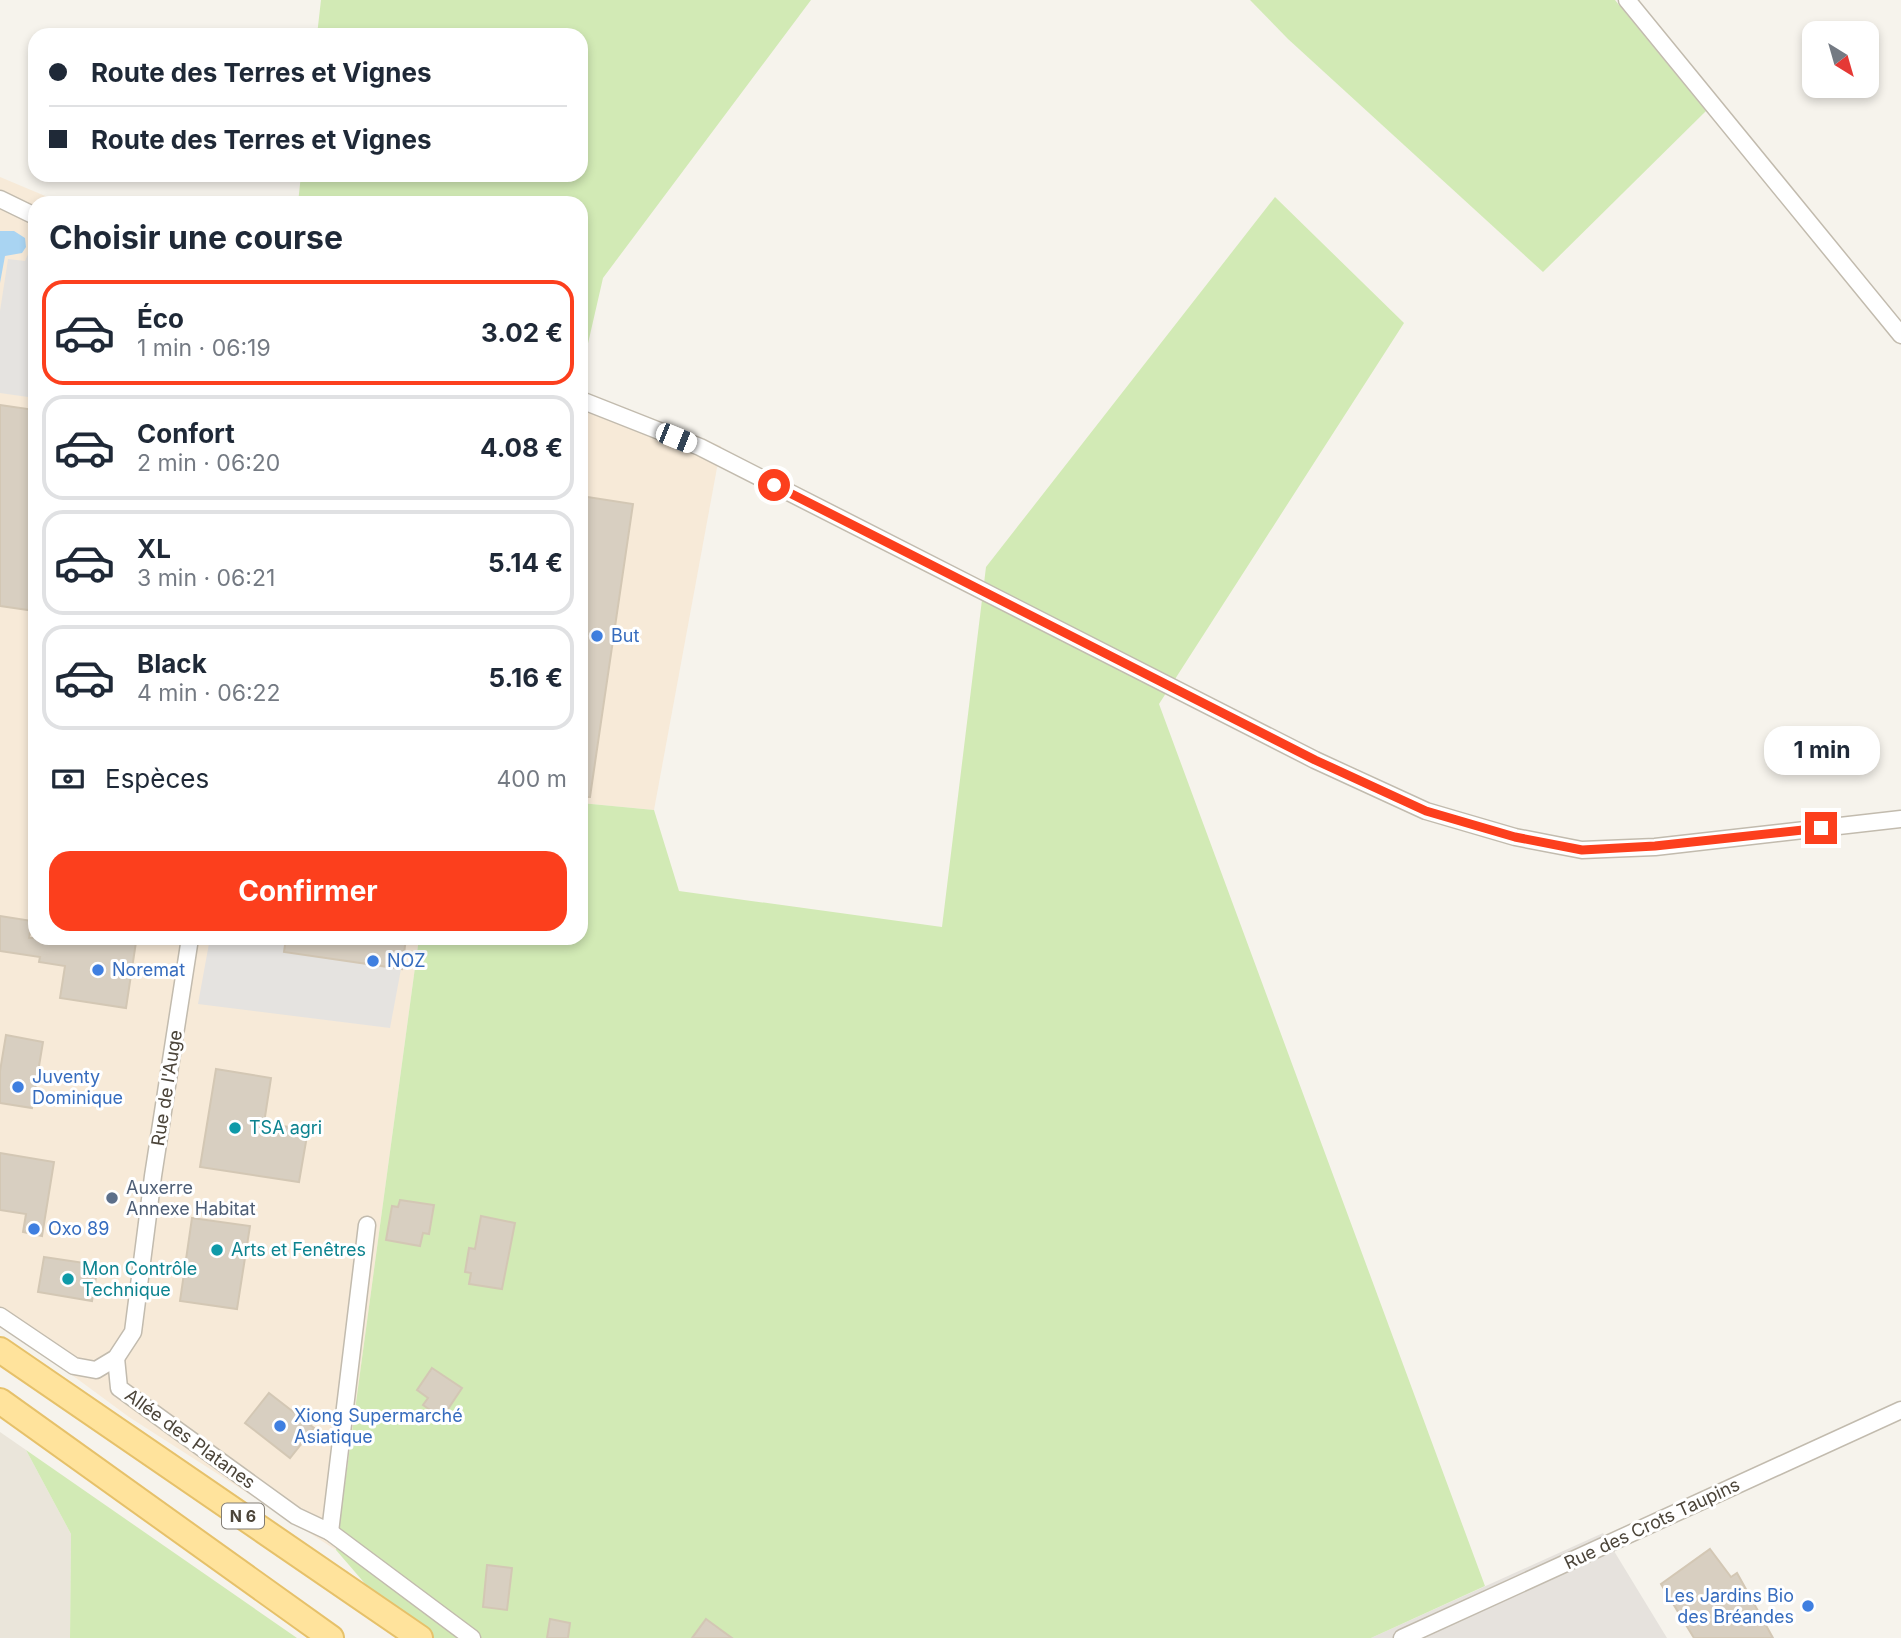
<!DOCTYPE html>
<html lang="fr">
<meta charset="utf-8">
<style>
:root{--surface:#fff;--page:#f2f2f3;--text:#1f2937;--muted:#747a83;--line:#e0e1e3;--accent:#fc3f1d}
body{margin:0;font-family:Inter,sans-serif;background:var(--page);color:var(--text);height:100vh;display:flex;flex-direction:column;font-size:26px;white-space:nowrap}
*{box-sizing:border-box;margin:0}
p{font-size:23px;color:var(--muted)}
.icon{flex:none;width:38px;height:38px;fill:none;stroke:currentColor;stroke-width:2;stroke-linecap:round;stroke-linejoin:round}
.map{position:relative;flex:1;overflow:hidden}
.details{position:absolute;left:28px;top:196px;width:560px;height:749px;display:flex;flex-direction:column;background:var(--surface);border-radius:21px;box-shadow:0 4px 10px #0003}
.details>*{flex:none}
.guide{position:absolute;left:28px;top:28px;width:560px;height:154px;border-radius:21px;box-shadow:0 4px 10px #0003;display:grid;align-content:center;height:154px;padding:0 21px;background:var(--surface)}
.needle{width:46px;rotate:143deg}
.controls{position:absolute;left:1802px;top:21px;display:grid;gap:14px}
.controls a{display:grid;place-items:center;width:77px;height:77px;border-radius:14px;background:var(--surface);box-shadow:0 4px 10px #0003;font-size:35px}
.end{position:absolute;width:32px;height:32px;margin:-16px;border:9px solid #fc3f1d;background:#fff;box-shadow:0 0 0 4px #fff}
.from{border-radius:50%}
.bubble{position:absolute;height:49px;border-radius:21px;background:var(--surface);box-shadow:0 4px 10px #0003;font-size:23px;font-weight:700;line-height:49px;text-align:center}
.car{position:absolute;width:21px;height:42px;margin:-21px -10px;border-radius:9px;box-shadow:0 0 5px 2px #0007;background:linear-gradient(#fff 24%,#345 0 40%,#fff 0 76%,#345 0 86%,#fff 0)}
.guide b{display:flex;align-items:center;gap:24px;height:66px;font-size:26px}
.guide b+b{border-top:2px solid var(--line)}
.guide i{width:18px;height:18px;background:var(--text)}
ul{padding:0;list-style:none}
li{display:flex;align-items:center;gap:21px;height:105px;margin:0 14px 10px;padding:0 7px;border:4px solid var(--line);border-radius:21px}
li div{flex:1}
li b{display:block;font-size:26px}
li em{font-style:normal;font-weight:700}
li.current{border-color:var(--accent)}
li>.icon{width:63px;height:63px;stroke-width:1.5}
h2{padding:0 21px;font-size:32px;line-height:84px}
.pay{display:flex;align-items:center;gap:18px;height:77px;padding:0 21px;font-size:26px}
.pay p{margin-inline-start:auto}
.cta{display:flex;gap:14px;margin-top:auto;padding:14px 21px}
.cta a{flex:1;height:80px;border-radius:21px;background:var(--accent);color:#fff;font-size:28px;font-weight:700;line-height:80px;text-align:center}
.map>svg:first-child{display:block}
.residential{fill:#eae5da}
.commercial{fill:#f7ead8}
.industrial{fill:#e6e2dd}
.green{fill:#d2eab5}
.parking{fill:#e5e3e0}
.water{fill:#a9d4f2}
.building{fill:#d8cfc1;stroke:#d3c7b4;stroke-width:2}
.lines{fill:none;stroke-linecap:round;stroke-linejoin:round}
.minor-casing{stroke:#c2bbae;stroke-width:19}
.primary-casing{stroke:#e6c16a;stroke-width:28}
.minor{stroke:#fff;stroke-width:16}
.primary{stroke:#ffe39c;stroke-width:24}
.route{stroke:#fc3f1d;stroke-width:9}
.shop-dot{fill:#3f7fe0;stroke:#fff;stroke-width:2.5}
.culture-dot{fill:#0f9aa8;stroke:#fff;stroke-width:2.5}
.service-dot{fill:#5c6f8a;stroke:#fff;stroke-width:2.5}
.labels{text-anchor:middle;stroke-width:6;stroke-linejoin:round;paint-order:stroke}
.shield{fill:#fff;stroke:#817c74;stroke-width:2}
.shield-label{font-size:16px;font-weight:bold;fill:#4b4439}
.shop-label{font-size:18px;fill:#366cbe;stroke:#fff;text-anchor:start}
.street-label{font-size:18px;fill:#4b4439;stroke:#fff}
.culture-label{font-size:18px;fill:#0d838f;stroke:#fff;text-anchor:start}
.service-label{font-size:18px;fill:#4e5e75;stroke:#fff;text-anchor:start}
</style>
<div class="map">
<svg width="1901" height="1638" viewBox="0 0 1901 1638">
<rect width="100%" height="100%" fill="#f6f3ec"/>
<path class="residential" d="M0,1432L26,1450L71,1534L70,1638H0Z"/>
<g class="commercial">
<path d="M0,177L62,203H35V938H419L336,1550L129,1417L0,1322Z"/>
<path d="M581,396L721,446L654,810L581,803Z"/>
</g>
<path class="industrial" d="M1603,1533L1667,1638H1371Z"/>
<g class="green">
<path d="M321,0H811L603,278L581,374V203H298L301,175H581V35H317Z"/>
<path d="M1250,0H1615L1706,111L1543,272L1288,39Z"/>
<path d="M1275,197L1404,323L1159,704L1485,1586L1371,1638H412L336,1550L419,938H581V803L654,810L679,891L942,927L986,567Z"/>
<path d="M26,1450L297,1638H70L71,1534Z"/>
</g>
<g class="parking">
<path d="M34,241L35,242V398L0,393V311L8,259L25,261Z"/>
<path d="M210,938H286L285,952L401,969L390,1028L198,1004Z"/>
</g>
<path class="water" d="M0,231H14L25,238L26,247L22,253L5,256L0,283Z"/>
<g class="building">
<path d="M0,405L35,410V611L0,606Z"/>
<path d="M581,496L633,504L590,797H581Z"/>
<path d="M0,916L32,921L29,938H109L136,942L126,1008L60,998L65,966L39,962L40,957L0,951Z"/>
<path d="M286,938H406L402,969L284,952Z"/>
<path d="M6,1035L43,1042L32,1108L0,1103V1071Z"/>
<path d="M216,1069L271,1078L264,1123L308,1130L299,1182L200,1167Z"/>
<path d="M0,1153L54,1162L42,1236L23,1232L26,1214L0,1210Z"/>
<path d="M400,1200L434,1205L429,1234L423,1233L420,1246L386,1240L392,1206L398,1207Z"/>
<path d="M481,1216L515,1223L502,1289L469,1284L471,1273L465,1272L469,1248L475,1249Z"/>
<path d="M192,1218L250,1226L237,1309L180,1301Z"/>
<path d="M44,1257L98,1265L92,1301L38,1292Z"/>
<path d="M432,1368L462,1388L442,1418L423,1405L428,1398L417,1390Z"/>
<path d="M269,1393L314,1428L290,1458L245,1423Z"/>
<path d="M1710,1549L1731,1577L1737,1573L1773,1638H1694L1661,1584Z"/>
<path d="M487,1565L512,1568L507,1610L483,1607Z"/>
<path d="M550,1619L570,1623L568,1638H547Z"/>
<path d="M706,1619L732,1638H692Z"/>
</g>
<g class="lines">
<defs>
<g id="minor">
<path d="M1627,0L1901,335"/>
<path d="M0,199L35,216"/>
<path d="M581,400L700,447L1315,760L1426,811L1515,837L1582,850L1655,847L1901,819"/>
<path d="M0,1316L74,1366L96,1370L116,1358L133,1332L153,1176L190,938"/>
<path d="M116,1358L119,1388L296,1516L330,1532L367,1225"/>
<path d="M330,1532L472,1638"/>
<path d="M1402,1638L1901,1410"/>
</g>
<g id="primary">
<path d="M0,1350L420,1638"/>
<path d="M0,1401L331,1638"/>
</g>
</defs>
<use href="#minor" class="minor-casing"/>
<use href="#primary" class="primary-casing"/>
<use href="#minor" class="minor"/>
<use href="#primary" class="primary"/>
</g>
<g class="lines">
<path class="route" d="M774,485L1315,760L1426,811L1515,837L1582,850L1655,846L1821,828"/>
</g>
<g class="shop-dot">
<circle cx="597" cy="636" r="7"/>
<circle cx="373" cy="961" r="7"/>
<circle cx="98" cy="970" r="7"/>
<circle cx="18" cy="1087" r="7"/>
<circle cx="34" cy="1229" r="7"/>
<circle cx="280" cy="1426" r="7"/>
<circle cx="1808" cy="1606" r="7"/>
</g>
<g class="culture-dot">
<circle cx="235" cy="1128" r="7"/>
<circle cx="217" cy="1250" r="7"/>
<circle cx="68" cy="1279" r="7"/>
</g>
<circle class="service-dot" cx="112" cy="1198" r="7"/>
<g class="labels">
<rect class="shield" x="222" y="1503.5" width="42" height="25" rx="5"/>
<g class="shield-label">
<text x="243" y="1522">N 6</text>
</g>
<g class="shop-label">
<text x="611" y="642">But</text>
<text x="387" y="967">NOZ</text>
<text x="112" y="976">Noremat</text>
<text x="32" y="1083">Juventy<tspan x="32" dy="21">Dominique</tspan></text>
<text x="48" y="1235">Oxo 89</text>
<text x="294" y="1422">Xiong Supermarché<tspan x="294" dy="21">Asiatique</tspan></text>
<text x="1794" y="1602" text-anchor="end">Les Jardins Bio<tspan x="1794" dy="21">des Bréandes</tspan></text>
</g>
<g class="street-label">
<text transform="translate(167 1088) rotate(-81)" y="6">Rue de l'Auge</text>
<text transform="translate(190 1439) rotate(36)" y="6">Allée des Platanes</text>
<text transform="translate(1652 1524) rotate(-25)" y="6">Rue des Crots Taupins</text>
</g>
<g class="culture-label">
<text x="249" y="1134">TSA agri</text>
<text x="231" y="1256">Arts et Fenêtres</text>
<text x="82" y="1275">Mon Contrôle<tspan x="82" dy="21">Technique</tspan></text>
</g>
<g class="service-label">
<text x="126" y="1194">Auxerre<tspan x="126" dy="21">Annexe Habitat</tspan></text>
</g>
</g>
</svg>
<div class="controls">
<a><svg class="needle" viewBox="-14 -14 28 28"><path d="M0-13l5 13h-10z" fill="#e53935"/><path d="M0 13l5-13h-10z" fill="#747a83"/></svg></a>
</div>
<i class="end from" style="left:774px;top:485px"></i>
<i class="end" style="left:1821px;top:828px"></i>
<div class="bubble" style="left:1764px;top:726px;width:116px">1 min</div>
<i class="car" style="left:676px;top:438px;rotate:112deg"></i>
<div class="guide">
<b><i class="from"></i>Route des Terres et Vignes</b>
<b><i></i>Route des Terres et Vignes</b>
</div>
<section class="details">
<h2>Choisir une course</h2>
<ul>
<li class="current"><svg class="icon" aria-label="car" viewBox="0 0 24 24"><path d="M5 17H2v-5l4-1 3-4h7l3 4 3 1v5h-3M9 17h6M6 11h13"/><circle cx="7" cy="17" r="2"/><circle cx="17" cy="17" r="2"/></svg><div><b>Éco</b><p>1 min · 06:19</p></div><em>3.02 €</em></li>
<li><svg class="icon" aria-label="car" viewBox="0 0 24 24"><path d="M5 17H2v-5l4-1 3-4h7l3 4 3 1v5h-3M9 17h6M6 11h13"/><circle cx="7" cy="17" r="2"/><circle cx="17" cy="17" r="2"/></svg><div><b>Confort</b><p>2 min · 06:20</p></div><em>4.08 €</em></li>
<li><svg class="icon" aria-label="car" viewBox="0 0 24 24"><path d="M5 17H2v-5l4-1 3-4h7l3 4 3 1v5h-3M9 17h6M6 11h13"/><circle cx="7" cy="17" r="2"/><circle cx="17" cy="17" r="2"/></svg><div><b>XL</b><p>3 min · 06:21</p></div><em>5.14 €</em></li>
<li><svg class="icon" aria-label="car" viewBox="0 0 24 24"><path d="M5 17H2v-5l4-1 3-4h7l3 4 3 1v5h-3M9 17h6M6 11h13"/><circle cx="7" cy="17" r="2"/><circle cx="17" cy="17" r="2"/></svg><div><b>Black</b><p>4 min · 06:22</p></div><em>5.16 €</em></li>
</ul>
<div class="pay"><svg class="icon" aria-label="cash" viewBox="0 0 24 24"><path d="M3 7h18v10H3z"/><circle cx="12" cy="12" r="2"/></svg>Espèces<p>400 m</p></div>
<div class="cta"><a>Confirmer</a></div>
</section>
</div>
